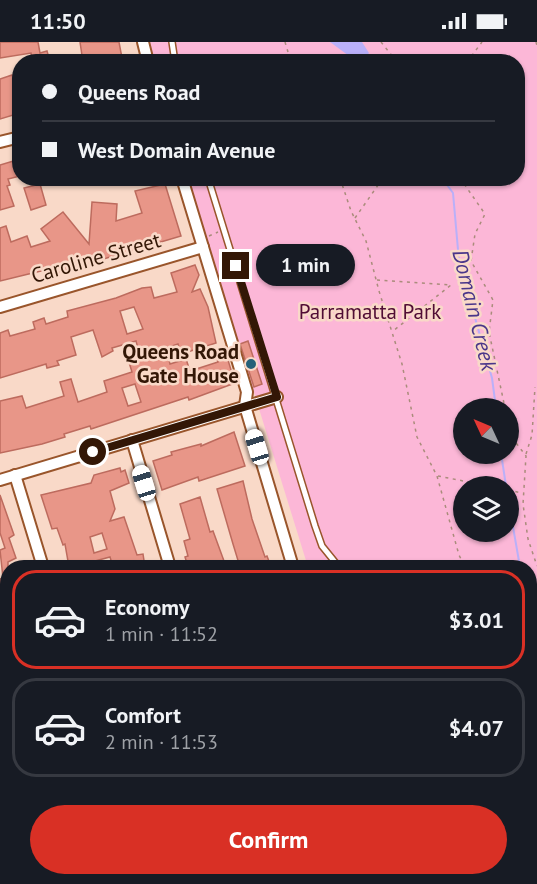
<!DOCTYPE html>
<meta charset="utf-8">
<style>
:root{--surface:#171b24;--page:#20242c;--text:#f1f3f6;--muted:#9ea1a6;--line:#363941;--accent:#d93025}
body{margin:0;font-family:"PT Sans",sans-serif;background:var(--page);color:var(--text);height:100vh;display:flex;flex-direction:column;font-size:22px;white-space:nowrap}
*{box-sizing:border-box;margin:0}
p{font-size:20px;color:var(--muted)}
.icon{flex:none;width:33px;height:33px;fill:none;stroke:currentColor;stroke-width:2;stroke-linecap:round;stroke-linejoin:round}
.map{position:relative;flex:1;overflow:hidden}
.panel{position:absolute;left:0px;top:518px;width:537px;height:326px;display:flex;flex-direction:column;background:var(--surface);border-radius:24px 24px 0 0;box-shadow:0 2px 4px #0004}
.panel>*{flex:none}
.banner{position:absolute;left:12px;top:12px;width:513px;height:132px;border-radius:24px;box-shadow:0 2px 4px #0004;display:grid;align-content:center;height:132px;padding:0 30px;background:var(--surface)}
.needle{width:39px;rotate:314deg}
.fabs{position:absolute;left:453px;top:356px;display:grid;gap:12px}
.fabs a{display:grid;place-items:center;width:66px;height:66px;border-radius:50%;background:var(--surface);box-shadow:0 2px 4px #0004;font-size:30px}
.end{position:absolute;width:27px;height:27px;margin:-14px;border:8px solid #331706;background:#fff;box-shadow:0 0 0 3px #fff}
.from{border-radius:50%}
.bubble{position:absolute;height:42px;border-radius:21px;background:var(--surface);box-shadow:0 2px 4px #0004;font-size:20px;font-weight:600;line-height:42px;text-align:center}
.car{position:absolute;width:18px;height:36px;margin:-18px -9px;border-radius:8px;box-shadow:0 0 4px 2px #0007;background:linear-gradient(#fff 24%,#345 0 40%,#fff 0 76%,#345 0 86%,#fff 0)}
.banner b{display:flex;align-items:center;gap:21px;height:57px;font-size:22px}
.banner b+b{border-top:2px solid var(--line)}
.banner i{width:15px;height:15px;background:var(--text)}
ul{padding:10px 0 0;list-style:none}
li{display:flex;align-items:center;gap:18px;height:99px;margin:0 12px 9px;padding:0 18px;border:3px solid var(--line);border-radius:24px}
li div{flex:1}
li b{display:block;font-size:22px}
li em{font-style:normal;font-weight:600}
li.selected{border-color:var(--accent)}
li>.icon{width:54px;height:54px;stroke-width:1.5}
.primary-button{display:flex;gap:12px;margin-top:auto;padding:12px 30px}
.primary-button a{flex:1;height:69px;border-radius:36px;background:var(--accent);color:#fff;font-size:24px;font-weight:600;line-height:69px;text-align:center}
.status{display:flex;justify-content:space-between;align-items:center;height:42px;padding:0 30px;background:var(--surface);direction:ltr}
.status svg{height:16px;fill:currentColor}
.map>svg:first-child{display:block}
.built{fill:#ebcab7}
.green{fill:#fcb7d7;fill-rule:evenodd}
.water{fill:#bab0f9}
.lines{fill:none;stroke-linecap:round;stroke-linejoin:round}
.stream{stroke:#bab0f9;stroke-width:2}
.building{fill:#e89688;stroke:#bd6b5e;stroke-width:1.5;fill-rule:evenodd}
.service-casing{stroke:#99552b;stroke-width:8}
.minor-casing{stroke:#99552b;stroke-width:14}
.tertiary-casing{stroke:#99552b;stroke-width:15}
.path{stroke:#aa8c7b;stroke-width:1.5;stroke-dasharray:3 4.5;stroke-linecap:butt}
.service{stroke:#fff;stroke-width:5}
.minor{stroke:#fff;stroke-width:10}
.tertiary{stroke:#fff;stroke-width:12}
.rail{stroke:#573b2a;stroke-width:2;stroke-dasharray:3 6;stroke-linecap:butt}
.route{stroke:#331706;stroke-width:8}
.poi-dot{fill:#266079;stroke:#f9d9c8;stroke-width:2}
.labels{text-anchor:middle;stroke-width:5;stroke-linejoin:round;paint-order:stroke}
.street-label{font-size:21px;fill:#331706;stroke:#f9d9c8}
.park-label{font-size:21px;fill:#510d35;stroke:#f9d9c8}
.poi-label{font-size:21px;font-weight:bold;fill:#331706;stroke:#f9d9c8;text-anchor:end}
.water-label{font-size:22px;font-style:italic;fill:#4a368a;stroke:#f9d9c8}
</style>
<div class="status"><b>11:50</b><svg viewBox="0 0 49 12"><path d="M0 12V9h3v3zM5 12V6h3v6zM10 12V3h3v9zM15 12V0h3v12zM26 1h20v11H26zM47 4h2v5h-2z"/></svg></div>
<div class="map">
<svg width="537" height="842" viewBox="0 0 537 842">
<rect width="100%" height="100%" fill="#f9d9c8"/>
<path class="built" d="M537,625V669L530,670V627Z"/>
<g class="green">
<path d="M146,0H537V625L530,627V525H308L188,137L518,136V20L151,19ZM464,366H508V411H464ZM464,444H508V489H464Z"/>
<path d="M537,690V842H404L402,836H530V692Z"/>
</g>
<path class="water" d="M330,0H362L369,11L363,18L356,19Z"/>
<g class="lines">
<g class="stream">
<path d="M442,136L453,151L459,219L492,336L496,366"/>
<path d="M501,411L506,444"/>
<path d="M508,456L520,525"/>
</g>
</g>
<g class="building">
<path d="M0,0H38L40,11L47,9L50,20H33L31,11L0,16Z"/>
<path d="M80,0H119L122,16L83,20Z"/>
<path d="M12,33L20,56V71L0,77V37Z"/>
<path d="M20,117V134L8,137L10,143L7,144L14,164L0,168V123Z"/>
<path d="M40,142L46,163L31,168L24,146Z"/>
<path d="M165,142L181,194L46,234L45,228L0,239V186L6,184L11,200L27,194L31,205L50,199L41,187L63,170L89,202L92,160L117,162L116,179L142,171L135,149Z"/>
<path d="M195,223L199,233L192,250L200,247L208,265L216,301L181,312L178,302L166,306L170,322L186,317L190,329L218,320L215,308L224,305L235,341L189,358L188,355L91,387L90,384L64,392L65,395L42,402L0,411V359L22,354L26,366L64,354L60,340L71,337L78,360L107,350L104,339L132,330L128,317L140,314L136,299L112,306L113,309L102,315L93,288L71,295L76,313L57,319L59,323L47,326L46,322L0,336V291L8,288L10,294L35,287L33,280L44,276L46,282L68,275L67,269L116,256L142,246L151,245L154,256L177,250L171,231ZM134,265L143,287L127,292L120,269ZM135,342L141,360L128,364L122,346Z"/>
<path d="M248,299L262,342L254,345L240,302Z"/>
<path d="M234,390L245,424L199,439L198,435L162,448L153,419L172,413L171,410L201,402V404Z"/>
<path d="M120,426L121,430L125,428L129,441L110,449L115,467L110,479L124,475L137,513L143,512L145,525H113L110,515L95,519L97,525H69L65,502L63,503L57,486L52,487L41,453L91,441L94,433ZM102,491L107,507L94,511L90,495Z"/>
<path d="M243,439L252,477L265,515L267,514L270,522L268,525H240L233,502L217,447Z"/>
<path d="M0,453L14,493L9,496L16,516L8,520V549L0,551V537L3,536L0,508L5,506L0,491Z"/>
<path d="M200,455L210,490L213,489L224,519L205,525H188L185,515L188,514L184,499L190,497L180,462Z"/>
<path d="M8,607V632L0,635V609Z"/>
<path d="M0,652L8,671V684L0,687Z"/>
<path d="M1,696L8,715L6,759L0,740Z"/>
</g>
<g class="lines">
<defs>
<g id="service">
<path d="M172,0L175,20"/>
<path d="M208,136L315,484L322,504L339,525"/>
<path d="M530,592L537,591"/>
</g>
<g id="minor">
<path d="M143,0L148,20"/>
<path d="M0,100L20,95"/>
<path d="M182,136L247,350L245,364L293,525"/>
<path d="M0,265L203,205"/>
<path d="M132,398L170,525"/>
<path d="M15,433L43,525"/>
<path d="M0,438L277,355"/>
<path d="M0,780L8,777"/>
<path d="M152,836L156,842"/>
<path d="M306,842L317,836"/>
</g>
<g id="tertiary">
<path d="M530,678L537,676"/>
<path d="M61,842L74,836"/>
</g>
</defs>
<use href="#service" class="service-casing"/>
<use href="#minor" class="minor-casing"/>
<use href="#tertiary" class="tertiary-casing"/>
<g class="path">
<path d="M285,0L291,20"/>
<path d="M381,0L397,20"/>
<path d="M536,0L537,4"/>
<path d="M467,20L482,0"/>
<path d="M340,136L351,169L366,199L379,249L402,322L417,395L437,434L459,513L465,525"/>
<path d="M460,136L485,172L475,192L471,219L493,258L489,290L505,366"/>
<path d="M355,176L383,136"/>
<path d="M209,194L218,190"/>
<path d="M377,238L451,243L393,289"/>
<path d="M508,381L510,393L526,414L523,462L528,497L537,524"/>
<path d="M526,412L532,393L535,345"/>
<path d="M438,434L489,444"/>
<path d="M508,448L522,451"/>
<path d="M0,831L8,827"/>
</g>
<use href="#service" class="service"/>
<use href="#minor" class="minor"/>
<use href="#tertiary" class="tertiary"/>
<g class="rail">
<path d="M530,644L537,643"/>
<path d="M530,656L537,655"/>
<path d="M0,802L8,798"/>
<path d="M0,824L8,820"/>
<path d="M0,841L15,836"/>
</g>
</g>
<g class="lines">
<path class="route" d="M93,410L277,355L236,224"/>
</g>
<circle class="poi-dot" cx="251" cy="322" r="6"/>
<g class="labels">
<g class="street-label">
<text transform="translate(96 216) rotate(-16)" y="7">Caroline Street</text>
</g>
<g class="park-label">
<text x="370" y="277">Parramatta Park</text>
</g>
<g class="poi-label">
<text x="239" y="317">Queens Road<tspan x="239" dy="24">Gate House</tspan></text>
</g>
<g class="water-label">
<text transform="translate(475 268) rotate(76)" y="8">Domain Creek</text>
</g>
</g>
</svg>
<div class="fabs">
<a><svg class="needle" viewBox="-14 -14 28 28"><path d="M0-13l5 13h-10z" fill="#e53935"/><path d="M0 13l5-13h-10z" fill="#9ea1a6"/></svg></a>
<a><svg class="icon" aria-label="layers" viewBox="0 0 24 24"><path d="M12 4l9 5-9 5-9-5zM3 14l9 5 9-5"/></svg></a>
</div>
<i class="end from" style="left:93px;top:410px"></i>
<i class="end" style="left:236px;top:224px"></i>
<div class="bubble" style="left:256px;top:202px;width:99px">1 min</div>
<i class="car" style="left:257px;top:405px;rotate:343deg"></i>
<i class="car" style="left:144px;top:441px;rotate:343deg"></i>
<div class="banner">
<b><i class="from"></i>Queens Road</b>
<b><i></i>West Domain Avenue</b>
</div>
<section class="panel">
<ul>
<li class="selected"><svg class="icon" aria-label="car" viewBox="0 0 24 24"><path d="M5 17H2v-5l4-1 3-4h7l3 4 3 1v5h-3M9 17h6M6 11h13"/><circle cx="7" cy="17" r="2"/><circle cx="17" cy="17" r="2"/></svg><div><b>Economy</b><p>1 min · 11:52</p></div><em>$3.01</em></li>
<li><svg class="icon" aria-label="car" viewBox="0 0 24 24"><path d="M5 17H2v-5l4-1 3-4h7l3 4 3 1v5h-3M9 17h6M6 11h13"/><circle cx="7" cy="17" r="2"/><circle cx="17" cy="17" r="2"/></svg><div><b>Comfort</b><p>2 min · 11:53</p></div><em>$4.07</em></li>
</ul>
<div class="primary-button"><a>Confirm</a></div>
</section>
</div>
